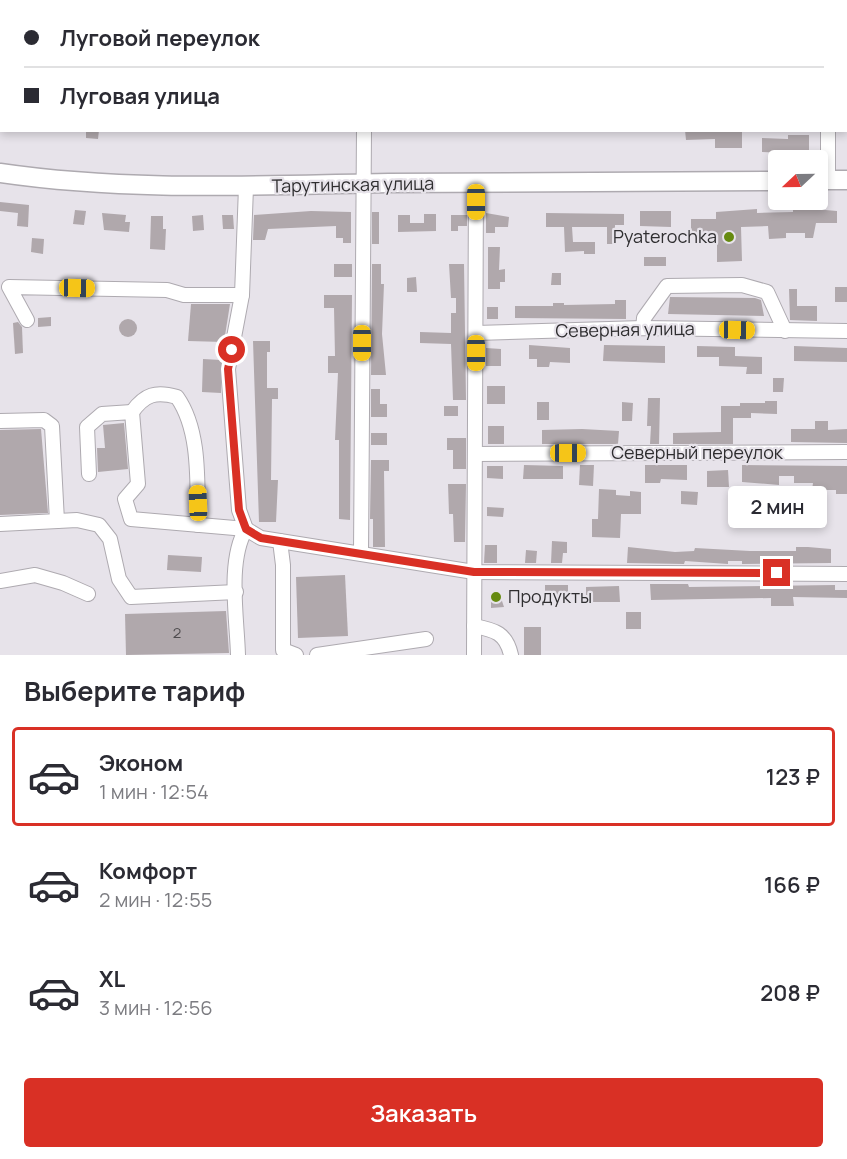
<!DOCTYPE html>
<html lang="ru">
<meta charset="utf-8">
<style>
:root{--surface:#fff;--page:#f2f2f3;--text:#2b2b33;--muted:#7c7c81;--line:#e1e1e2;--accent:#d93025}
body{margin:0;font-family:Manrope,sans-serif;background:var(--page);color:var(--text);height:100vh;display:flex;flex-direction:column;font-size:22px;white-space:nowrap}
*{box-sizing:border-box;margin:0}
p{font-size:20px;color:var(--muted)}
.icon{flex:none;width:33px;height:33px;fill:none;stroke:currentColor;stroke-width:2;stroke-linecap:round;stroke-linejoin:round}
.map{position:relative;height:655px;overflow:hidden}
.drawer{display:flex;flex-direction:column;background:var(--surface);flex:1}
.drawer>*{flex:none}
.banner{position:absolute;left:0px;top:0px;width:848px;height:132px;box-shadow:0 3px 9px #0003;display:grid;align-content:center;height:132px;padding:0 24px;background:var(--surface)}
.needle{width:39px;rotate:248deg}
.tools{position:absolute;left:768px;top:150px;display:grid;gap:12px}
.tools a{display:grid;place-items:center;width:60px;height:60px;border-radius:6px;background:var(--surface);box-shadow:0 3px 9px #0003;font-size:30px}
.end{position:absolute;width:27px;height:27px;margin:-14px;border:8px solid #d93025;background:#fff;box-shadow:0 0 0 3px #fff}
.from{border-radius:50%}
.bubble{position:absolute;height:42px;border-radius:6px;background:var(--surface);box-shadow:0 3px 9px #0003;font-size:20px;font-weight:600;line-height:42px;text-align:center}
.car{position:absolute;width:18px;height:36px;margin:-18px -9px;border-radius:8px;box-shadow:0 0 4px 2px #0007;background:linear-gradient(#f5c518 24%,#345 0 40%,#f5c518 0 76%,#345 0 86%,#f5c518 0)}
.banner b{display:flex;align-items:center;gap:21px;height:57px;font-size:22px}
.banner b+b{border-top:2px solid var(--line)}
.banner i{width:15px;height:15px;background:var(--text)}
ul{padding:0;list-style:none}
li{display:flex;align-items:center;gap:18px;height:99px;margin:0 12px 9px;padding:0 12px;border:3px solid transparent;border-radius:6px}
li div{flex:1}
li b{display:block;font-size:22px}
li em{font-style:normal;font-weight:600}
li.selected{border-color:var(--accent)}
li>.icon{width:54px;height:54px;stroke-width:1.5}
h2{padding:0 24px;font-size:27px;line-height:72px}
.cta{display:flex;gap:12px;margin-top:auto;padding:12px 24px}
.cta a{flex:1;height:69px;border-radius:6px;background:var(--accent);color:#fff;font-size:24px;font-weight:600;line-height:69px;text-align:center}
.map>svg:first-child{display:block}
.green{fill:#daa8a5}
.building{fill:#b0a8ac}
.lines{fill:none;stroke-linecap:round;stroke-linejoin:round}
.minor-casing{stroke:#aeaab0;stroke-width:16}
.major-casing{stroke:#aeaab0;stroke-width:21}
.minor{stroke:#fff;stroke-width:14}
.major{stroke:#fff;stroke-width:18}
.route{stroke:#d93025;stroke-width:8}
.poi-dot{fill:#668a10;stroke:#e7e3ea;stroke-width:2}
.labels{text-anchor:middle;stroke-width:4.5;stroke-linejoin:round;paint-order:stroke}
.number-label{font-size:15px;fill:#4f4c4f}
.street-label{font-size:18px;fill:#2f2e30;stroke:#e7e3ea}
.poi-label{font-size:18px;fill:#2f2e30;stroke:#e7e3ea;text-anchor:end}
</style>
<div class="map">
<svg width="847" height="655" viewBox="0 0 847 655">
<rect width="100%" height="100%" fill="#e7e3ea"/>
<path class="green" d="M167,0H280L290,1H167Z"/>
<g class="building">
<path d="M86,130H99L98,139L86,138Z"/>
<path d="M685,130H742V148H715V139L686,140Z"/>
<path d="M788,135H809V157H788V153L762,152V138L788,139Z"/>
<path d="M0,202L29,205L28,227L17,226L18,213L0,211Z"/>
<path d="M802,208L837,211V223H816L813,238H805V233H786V238L769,239L768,226L741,227L742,261L717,262V233H691V219H716V212L757,209V213L793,212V209Z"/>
<path d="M75,210L86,211L84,225L73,224Z"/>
<path d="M311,211L351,212V243H343V238H336V226L268,229L265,240H253L254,215Z"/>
<path d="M640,211H671V227L640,226Z"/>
<rect x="372" y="212" width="7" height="32"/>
<path d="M102,213L126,215L125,222H130L129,232L104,230Z"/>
<path d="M486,213L509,217L508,227H495V233H486Z"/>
<path d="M546,213L624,214V225H615V244H607V227H572L573,242H595V254H584V251L565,252L564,227H546Z"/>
<path d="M424,214H436V231L398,232V215H410V223H424Z"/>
<path d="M203,215L204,230L193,231L192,216Z"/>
<path d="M222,215H233L234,229H223Z"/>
<path d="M451,215H467V226H458V231H451Z"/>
<path d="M151,216H163V229H166L165,250L150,249Z"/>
<path d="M32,238L44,239L43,254L31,252Z"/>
<path d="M488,247H500L499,270L505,269V282H500V289H488Z"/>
<rect x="644" y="257" width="22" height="9"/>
<rect x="334" y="264" width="18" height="13"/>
<path d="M372,264H381V284H384L382,334L386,375H371Z"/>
<path d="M449,264H464L466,400H453L451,344L420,343V332L451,333V313H456V298H451Z"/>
<path d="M552,273H561V285H551Z"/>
<path d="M416,277L417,292H407V278Z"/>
<rect x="835" y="287" width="12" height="15"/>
<path d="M789,289H797V306H817V321L790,320Z"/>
<path d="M324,295H352L350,520L339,519V440H335L338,373H328V356H335L334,308H324Z"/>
<path d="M670,297L755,298L761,300L764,316L668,314Z"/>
<path d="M615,300H626V319L515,318V306H553V303H564V305L615,304Z"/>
<path d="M191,304H230L224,342L188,341Z"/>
<rect x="487" y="307" width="11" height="12"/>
<path d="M51,317V326L38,327V318Z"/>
<circle cx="128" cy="328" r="9"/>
<path d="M18,322L22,327L23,353L15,354L13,323Z"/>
<path d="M253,341H270V352H267V388H278V399H272L271,480H278L276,522H259Z"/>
<path d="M529,345L570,348V363L550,362L549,367H537V359H529Z"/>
<path d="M604,345L665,346V363L603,361Z"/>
<path d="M697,346L735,347V356L762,357V374H746L747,367L719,366V357H697Z"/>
<path d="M794,346L847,348V362L794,361Z"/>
<path d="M486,348L501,349V366H486Z"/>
<path d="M203,359L221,360V393L202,392Z"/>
<path d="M773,378H784L783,392H773Z"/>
<rect x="487" y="386" width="18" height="18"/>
<path d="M371,389H380V404H387V417H371Z"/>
<path d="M648,398H660L659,444H650L651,426H647Z"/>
<path d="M765,401H777V414L751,413V418H733V444H673V433L721,432V406H740V403H765Z"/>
<rect x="537" y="402" width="12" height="18"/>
<path d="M622,402L633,403L632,421H622Z"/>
<rect x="444" y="406" width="14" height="10"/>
<path d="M815,421H828V430L847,429V443L791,442V429H815Z"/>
<path d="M124,423L128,469L98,472L97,448H105L103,425Z"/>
<rect x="488" y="426" width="16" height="18"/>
<path d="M41,429L48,513L0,515V430Z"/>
<path d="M582,429L619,431L618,444H542V430Z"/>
<rect x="371" y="433" width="16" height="12"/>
<path d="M447,438H466V469H453V450H447Z"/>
<path d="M371,460H389V471H384L385,547H373V519H370Z"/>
<path d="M524,465L563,466V479H523Z"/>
<path d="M580,465H594L593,486L579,485Z"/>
<path d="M645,465H687V480L661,479L660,483H645Z"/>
<path d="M742,465L847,466V494H836V490H812L813,483H794V476H779V485L742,482Z"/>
<path d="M487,466H503V479L487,478Z"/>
<path d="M728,470L729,487H707V471Z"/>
<path d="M448,484H466L465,542H454L453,514H449Z"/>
<path d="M599,489L616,490V495L630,496V491L641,492V514H621L620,538L592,537V519H598Z"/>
<path d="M681,491L698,492L697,505L681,504Z"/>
<path d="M487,507L504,508L503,517L487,516Z"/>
<path d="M552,541L567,542V553H563L562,563H551Z"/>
<path d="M485,545H497V563H484Z"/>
<path d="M628,547L675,552L694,551L695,548L750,551H796V547H808L831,549V563L742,564V561H728V564L685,561L684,564L627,563Z"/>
<path d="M526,550L537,551L536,563H525Z"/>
<path d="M168,555L202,557L201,572L167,570Z"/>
<path d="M345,575L348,636L298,638L296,577Z"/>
<path d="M650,584H688L689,587L835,585V590H847V598L793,597L794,606H771V598L651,600Z"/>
<rect x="545" y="585" width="23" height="15"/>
<path d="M619,586L620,602H586V587Z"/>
<path d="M491,592L500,595L504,607L491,608Z"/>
<path d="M226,611L229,653L126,655L125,614Z"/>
<rect x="626" y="612" width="15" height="17"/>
<rect x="524" y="627" width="17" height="28"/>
</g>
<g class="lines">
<defs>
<g id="minor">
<path d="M540,0V2"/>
<path d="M160,2V0"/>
<path d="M372,2V0"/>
<path d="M676,2L819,0"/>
<path d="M828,130V180"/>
<path d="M27,320L9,287L167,290L184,295H242"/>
<path d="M643,328L644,318L667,286L742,285L767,292L785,331"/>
<path d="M476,333L643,328L847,331"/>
<path d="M132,412C145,394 156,391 177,397C201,431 197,484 198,525"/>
<path d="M0,421L44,420L52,426L57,521"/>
<path d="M476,454L847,452"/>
<path d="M89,474L87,427L102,414L132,412L138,484L125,499L131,519L246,529L261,538L474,572L847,574"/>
<path d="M0,524L77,520L99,525L110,539L119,579L131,597L236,592"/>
<path d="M246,529L239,510L228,369L242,295L246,187"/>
<path d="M280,541L283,565V650L296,655"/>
<path d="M361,553L364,130"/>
<path d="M0,581L35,575L63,583L88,594"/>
<path d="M474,626C495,630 506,633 511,655"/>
<path d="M238,655C237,618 227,561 246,529"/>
<path d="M317,655L426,639"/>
<path d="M474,655L476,184"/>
</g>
<g id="major">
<path d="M0,173C129,192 259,185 389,183C519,182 649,182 778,181"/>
<path d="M818,180H847"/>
</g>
</defs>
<use href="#minor" class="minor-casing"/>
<use href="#major" class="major-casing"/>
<use href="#minor" class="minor"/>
<use href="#major" class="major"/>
</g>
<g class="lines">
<path class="route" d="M232,350L228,369L239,510L246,529L261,538L474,572L777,573"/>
</g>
<g class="poi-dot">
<circle cx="729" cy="237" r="6"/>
<circle cx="496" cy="597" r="6"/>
</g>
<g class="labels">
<g class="number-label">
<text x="177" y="638">2</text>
</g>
<g class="street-label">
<text transform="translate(353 185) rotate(-1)" y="6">Тарутинская улица</text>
<text transform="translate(625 330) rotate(-1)" y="6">Северная улица</text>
<text x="697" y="459">Северный переулок</text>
</g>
<g class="poi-label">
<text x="717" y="243">Pyaterochka</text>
<text x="508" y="603" text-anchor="start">Продукты</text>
</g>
</g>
</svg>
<div class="tools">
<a><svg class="needle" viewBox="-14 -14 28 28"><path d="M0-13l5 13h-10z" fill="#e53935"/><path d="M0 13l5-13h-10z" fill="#7c7c81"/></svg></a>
</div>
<i class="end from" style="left:232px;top:350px"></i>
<i class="end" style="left:777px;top:573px"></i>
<div class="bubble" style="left:728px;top:486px;width:99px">2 мин</div>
<i class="car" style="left:476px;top:202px;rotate:180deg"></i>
<i class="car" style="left:77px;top:288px;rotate:91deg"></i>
<i class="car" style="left:737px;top:330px;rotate:91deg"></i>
<i class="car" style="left:362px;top:343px;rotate:180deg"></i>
<i class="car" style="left:476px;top:353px;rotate:180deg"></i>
<i class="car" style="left:568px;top:453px;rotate:90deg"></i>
<i class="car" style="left:198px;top:503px;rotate:358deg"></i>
<div class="banner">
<b><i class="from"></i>Луговой переулок</b>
<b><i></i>Луговая улица</b>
</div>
</div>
<section class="drawer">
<h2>Выберите тариф</h2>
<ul>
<li class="selected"><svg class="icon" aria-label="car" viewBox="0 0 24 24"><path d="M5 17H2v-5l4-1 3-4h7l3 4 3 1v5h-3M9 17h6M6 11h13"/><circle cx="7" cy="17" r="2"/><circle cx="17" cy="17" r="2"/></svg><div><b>Эконом</b><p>1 мин · 12:54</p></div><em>123 ₽</em></li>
<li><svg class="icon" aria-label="car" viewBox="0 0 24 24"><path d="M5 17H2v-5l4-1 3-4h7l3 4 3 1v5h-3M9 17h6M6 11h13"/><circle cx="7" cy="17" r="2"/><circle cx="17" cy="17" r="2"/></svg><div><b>Комфорт</b><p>2 мин · 12:55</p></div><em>166 ₽</em></li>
<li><svg class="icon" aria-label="car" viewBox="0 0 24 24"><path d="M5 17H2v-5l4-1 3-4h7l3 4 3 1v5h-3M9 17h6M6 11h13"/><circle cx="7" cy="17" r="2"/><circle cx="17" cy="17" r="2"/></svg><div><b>XL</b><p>3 мин · 12:56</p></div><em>208 ₽</em></li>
</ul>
<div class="cta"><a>Заказать</a></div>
</section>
